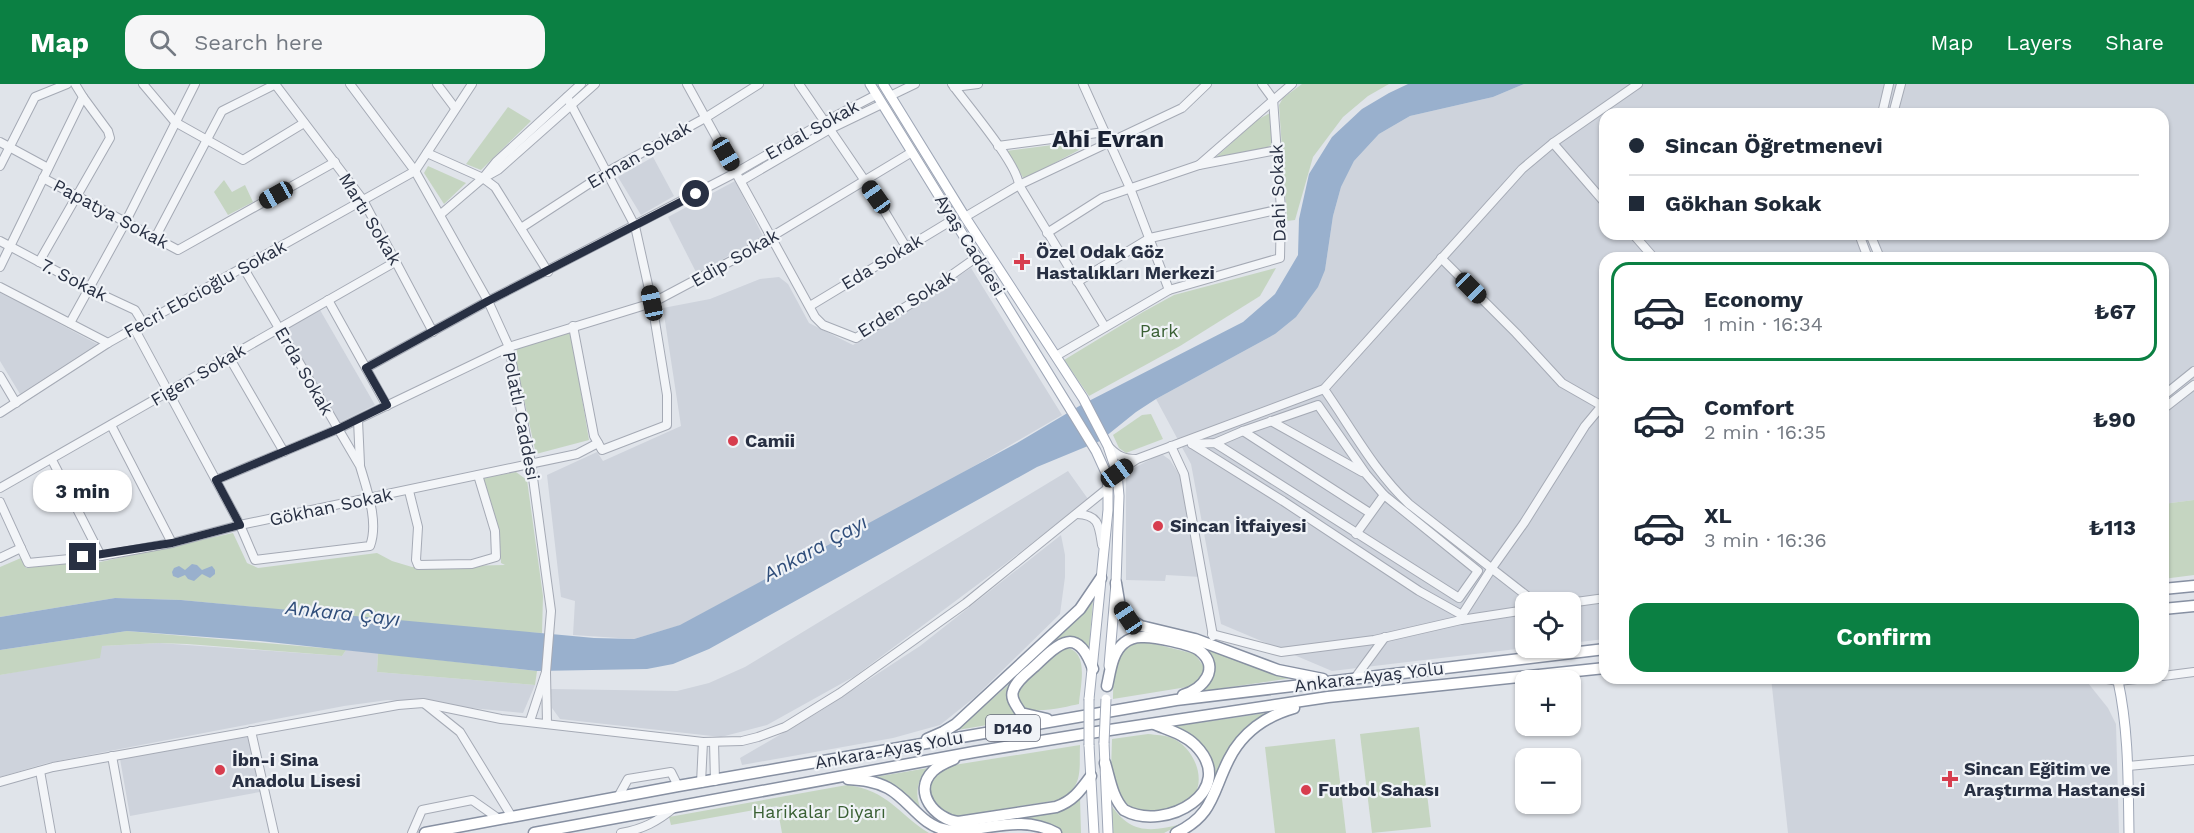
<!DOCTYPE html>
<meta charset="utf-8">
<style>
:root{--surface:#fff;--page:#f6f6f7;--text:#1f2937;--muted:#747a83;--line:#e0e1e3;--accent:#0b8043}
body{margin:0;font-family:"Work Sans",sans-serif;background:var(--page);color:var(--text);height:100vh;display:flex;flex-direction:column;font-size:22px;white-space:nowrap}
*{box-sizing:border-box;margin:0}
p{font-size:20px;color:var(--muted)}
.icon{flex:none;width:33px;height:33px;fill:none;stroke:currentColor;stroke-width:2;stroke-linecap:round;stroke-linejoin:round}
.map{position:relative;flex:1;overflow:hidden}
.side{position:absolute;left:1599px;top:168px;width:570px;height:432px;display:flex;flex-direction:column;background:var(--surface);border-radius:18px;box-shadow:0 2px 4px #0004}
.side>*{flex:none}
.top-card{position:absolute;left:1599px;top:24px;width:570px;height:132px;border-radius:18px;box-shadow:0 2px 4px #0004;display:grid;align-content:center;height:132px;padding:0 30px;background:var(--surface)}
.tools{position:absolute;left:1515px;top:508px;display:grid;gap:12px}
.tools a{display:grid;place-items:center;width:66px;height:66px;border-radius:12px;background:var(--surface);box-shadow:0 2px 4px #0004;font-size:30px}
.end{position:absolute;width:27px;height:27px;margin:-14px;border:8px solid #283043;background:#fff;box-shadow:0 0 0 3px #fff}
.from{border-radius:50%}
.bubble{position:absolute;height:42px;border-radius:18px;background:var(--surface);box-shadow:0 2px 4px #0004;font-size:20px;font-weight:700;line-height:42px;text-align:center}
.car{position:absolute;width:18px;height:36px;margin:-18px -9px;border-radius:8px;box-shadow:0 0 4px 2px #0007;background:linear-gradient(#222 24%,#8ab4d8 0 40%,#222 0 76%,#8ab4d8 0 86%,#222 0)}
.top-card b{display:flex;align-items:center;gap:21px;height:57px;font-size:22px}
.top-card b+b{border-top:2px solid var(--line)}
.top-card i{width:15px;height:15px;background:var(--text)}
ul{padding:10px 0 0;list-style:none}
li{display:flex;align-items:center;gap:18px;height:99px;margin:0 12px 9px;padding:0 18px;border:3px solid transparent;border-radius:18px}
li div{flex:1}
li b{display:block;font-size:22px}
li em{font-style:normal;font-weight:700}
li.active{border-color:var(--accent)}
li>.icon{width:54px;height:54px;stroke-width:1.5}
.primary-button{display:flex;gap:12px;margin-top:auto;padding:12px 30px}
.primary-button a{flex:1;height:69px;border-radius:18px;background:var(--accent);color:#fff;font-size:24px;font-weight:700;line-height:69px;text-align:center}
header{display:flex;align-items:center;gap:36px;box-sizing:border-box;height:84px;padding:0 30px;background:var(--accent);color:#fff}
header strong{font-size:28px}
nav{display:flex;gap:33px;margin-inline-start:auto;font-size:21px}
.search{width:420px;height:54px;background:var(--page);display:flex;align-items:center;gap:15px;box-sizing:border-box;padding:0 21px;border-radius:18px;color:var(--muted);font-size:22px}
.map>svg:first-child{display:block}
.built{fill:#ced3dc;fill-rule:evenodd}
.green{fill:#c5d5c1}
.water{fill:#99b0cd}
.lines{fill:none;stroke-linecap:round;stroke-linejoin:round}
.minor-casing{stroke:#a5aab5;stroke-width:10}
.major-casing{stroke:#9fa7b7;stroke-width:11}
.highway-casing{stroke:#8790a2;stroke-width:13}
.minor{stroke:#f3f5f8;stroke-width:8}
.major{stroke:#fff;stroke-width:9}
.highway{stroke:#fff;stroke-width:10}
.major-bridge-casing{stroke:#9fa7b7;stroke-width:11;stroke-linecap:butt}
.major-bridge{stroke:#fff;stroke-width:9}
.route{stroke:#283043;stroke-width:8}
.poi-dot{fill:#d73d4e;stroke:#f0f3f7;stroke-width:2}
.labels{text-anchor:middle;stroke-width:4.5;stroke-linejoin:round;paint-order:stroke}
.shield{fill:#f0f3f7;stroke:#646a79;stroke-width:1.5}
.shield-label{font-size:16px;font-weight:bold;fill:#283043}
.street-label{font-size:18px;fill:#283043;stroke:#f0f3f7}
.poi-label{font-size:18px;font-weight:bold;fill:#283043;stroke:#f0f3f7;text-anchor:start}
.park-label{font-size:18px;fill:#3a6034;stroke:#f0f3f7}
.water-label{font-size:20px;font-style:italic;fill:#2f4d7a;stroke:#f0f3f7}
.district-label{font-size:24px;font-weight:bold;fill:#1a2234;stroke:#f0f3f7}
</style>
<header>
<strong>Map</strong>
<div class="search"><svg class="icon" aria-label="search" viewBox="0 0 24 24"><circle cx="10" cy="10" r="6"/><path d="M15 15l6 6"/></svg>Search here</div>
<nav><a>Map</a><a>Layers</a><a>Share</a></nav>
</header>
<div class="map">
<svg width="2194" height="749" viewBox="0 0 2194 749">
<rect width="100%" height="100%" fill="#e0e4ea"/>
<g class="built">
<path d="M1524,0H2194V416L2163,420V174H1605V555L1571,559L1570,519H1526L1525,564L1332,587L1221,540L1191,380L1156,315L1275,250L1325,186L1333,132L1341,103L1354,77L1379,50L1410,32L1493,13ZM1605,30H2163V150H1605Z"/>
<path d="M653,73L674,112L641,131L618,93Z"/>
<path d="M735,97L763,152L697,190L668,133Z"/>
<path d="M971,184L1062,331L952,395L681,541L634,555L573,551L575,517L561,513L547,391L597,368L603,377L681,342L663,224L710,215L760,195L779,193L788,200L809,239L853,261Z"/>
<path d="M0,209L26,222L97,260L20,310L0,277Z"/>
<path d="M320,226L375,321L338,339L283,247Z"/>
<path d="M1163,371L1170,376L1180,392L1201,493L1166,491L1165,497L1126,496V388L1157,372Z"/>
<path d="M1068,387L1088,415L1005,480L855,592L767,641L721,653L560,635L552,624L551,605L677,607L709,599L745,583Z"/>
<path d="M1061,451L1065,471V493L1060,530L975,613L940,641L893,654L742,681L740,674L819,628L920,562Z"/>
<path d="M159,559L342,572L346,566L378,569L377,588L535,601L523,629L388,616L344,622L47,679L0,693V591L31,585L102,562Z"/>
<path d="M1771,594H2084L2108,624L2116,640L2119,749H1788Z"/>
<path d="M249,651L260,708L130,732L120,675Z"/>
</g>
<g class="green">
<path d="M1302,0H1389L1368,12L1343,33L1313,73L1295,136L1287,137L1279,21L1283,14Z"/>
<path d="M508,23L531,37L481,86L466,80Z"/>
<path d="M1270,29L1272,32L1274,59L1268,63L1214,75L1257,36Z"/>
<path d="M1075,58L1079,66L1024,95L1006,67Z"/>
<path d="M428,82L466,99L444,120L424,89Z"/>
<path d="M224,96L232,108L245,101L253,118L228,131L214,108Z"/>
<path d="M1276,184L1260,212L1180,262L1089,312L1064,276L1143,228L1174,211Z"/>
<path d="M563,249H571L589,356L536,370L516,279L517,264Z"/>
<path d="M1151,330L1163,355L1126,369L1119,364L1113,351L1142,331Z"/>
<path d="M516,388L527,396L543,512L542,549L498,547L181,516L115,514L0,533V483L21,474L26,484L87,476L91,480L233,449L247,479L258,484L377,469L392,477L412,483L505,481L501,479L499,445L483,394Z"/>
<path d="M2194,416V491L2163,495V420Z"/>
<path d="M1093,517L1089,564C1079,555 1064,555 1051,560Z"/>
<path d="M127,547L346,566L342,572L187,560L159,559L102,562L100,574L0,591V566Z"/>
<path d="M1143,557L1195,570L1204,583C1203,594 1198,599 1187,603L1113,615C1114,589 1111,564 1143,557Z"/>
<path d="M1203,562L1292,594L1203,607C1218,593 1218,577 1203,562Z"/>
<path d="M1066,564C1090,567 1080,603 1079,620C1064,623 1005,639 1020,604L1054,570Z"/>
<path d="M378,569L537,587L535,601L377,588Z"/>
<path d="M1024,587L1012,602L1019,632L1024,635L957,646Z"/>
<path d="M1266,629C1226,657 1222,673 1205,718L1208,702L1206,677L1170,643Z"/>
<path d="M1419,643L1431,743L1372,749L1360,650Z"/>
<path d="M1148,650C1156,651 1165,651 1172,654C1191,662 1206,690 1195,710C1192,716 1185,722 1180,728L1133,730L1117,710L1111,689L1112,655Z"/>
<path d="M1335,655L1346,749H1275L1265,663Z"/>
<path d="M1080,661C1079,686 1084,704 1058,716L960,732C956,732 953,733 950,732C935,729 925,706 933,693C938,686 947,683 954,681Z"/>
<path d="M928,684C916,698 914,712 923,729L869,694Z"/>
<path d="M847,701C888,706 898,730 929,749H782L777,722L671,741L669,733Z"/>
<path d="M1080,713L1081,749H1062L1056,745L1014,736L1059,727Z"/>
<path d="M1109,718C1129,749 1148,749 1181,740L1164,749H1111Z"/>
</g>
<g class="water">
<path d="M1408,0H1524L1493,13L1410,32L1379,50L1354,77L1341,103L1333,132L1325,186L1318,203L1296,233L1275,250L1156,315L1136,328L1100,357L1037,383L709,565L673,580L647,585L537,587L260,557L127,547L0,566V533L115,514L181,516L594,554L634,555L680,541L1017,359L1081,321L1243,238L1275,210L1298,171L1299,135L1309,90L1332,53L1362,25L1389,9Z"/>
<path d="M192,480L197,481L202,486L212,482L215,486V490L210,494L202,490L194,497L188,495L185,491L178,494L173,492L172,488L174,484L179,482L185,486Z"/>
</g>
<g class="lines">
<defs>
<g id="minor">
<path d="M143,0L175,38L243,76L304,39"/>
<path d="M275,0L363,116L433,248"/>
<path d="M350,0L415,87L488,217L509,263L531,379L551,527L546,588L547,640"/>
<path d="M437,0L455,24"/>
<path d="M687,0L815,233L823,241L856,254L915,217L977,173"/>
<path d="M799,0L876,113L906,163"/>
<path d="M952,0C967,21 1017,79 1019,101L1105,243"/>
<path d="M1083,0L1130,104L1169,206"/>
<path d="M954,3L978,0"/>
<path d="M890,12L915,0"/>
<path d="M567,13L635,142L652,219L667,311V341L602,366L594,352L573,242"/>
<path d="M1882,30L1889,0"/>
<path d="M1893,30L1901,0"/>
<path d="M0,58L48,84"/>
<path d="M1553,59L1605,119"/>
<path d="M998,62L1105,48"/>
<path d="M427,69L483,94L495,103L548,188"/>
<path d="M1199,81L1277,66"/>
<path d="M0,82L35,13L67,0"/>
<path d="M489,91L498,86L595,0"/>
<path d="M43,94L178,166L335,78"/>
<path d="M741,97L830,45L882,20"/>
<path d="M441,130L483,94L496,78L581,0"/>
<path d="M965,133L1019,101L1182,24L1207,0"/>
<path d="M521,144L607,88L705,34L759,0"/>
<path d="M1047,149L1102,114L1199,81L1292,0"/>
<path d="M1633,150L1654,174"/>
<path d="M1859,150L1868,174"/>
<path d="M1870,150L1880,174"/>
<path d="M155,154L222,27L276,0"/>
<path d="M0,157L90,205L135,226L143,239"/>
<path d="M1441,174L1516,249L1562,299L1604,323"/>
<path d="M39,178L110,54L108,47L83,13"/>
<path d="M0,183L83,13L75,0"/>
<path d="M1077,198L1150,154L1281,125"/>
<path d="M0,203L108,259"/>
<path d="M328,216L387,322"/>
<path d="M810,222L954,135"/>
<path d="M70,239L125,139L195,0"/>
<path d="M134,244L240,441L255,476L370,462C379,438 367,406 360,382L243,183"/>
<path d="M1056,272L1169,206L1280,174L1281,125L1273,15L1262,0"/>
<path d="M229,273L284,368"/>
<path d="M366,284L488,217L737,88L824,38L876,11"/>
<path d="M0,292L16,319"/>
<path d="M1324,305C1352,345 1374,387 1409,420L1536,519"/>
<path d="M2163,312L2194,287"/>
<path d="M2163,325L2194,301"/>
<path d="M0,329L108,259L415,87L472,0"/>
<path d="M358,336L360,380"/>
<path d="M1271,337L1362,388"/>
<path d="M111,341L172,459"/>
<path d="M1243,347L1370,429"/>
<path d="M1192,360L1215,359L1243,347L1318,321L1366,390L1384,411L1478,487L1459,514L1215,359"/>
<path d="M1192,360L1283,417L1419,507L1462,531"/>
<path d="M1171,362L1184,390L1213,552"/>
<path d="M1110,364C1118,372 1124,375 1136,375"/>
<path d="M52,376L101,472"/>
<path d="M1117,389L1137,375L1324,305L1522,85L1553,59L1638,0"/>
<path d="M216,396L338,345L509,263L652,219L731,177L912,68"/>
<path d="M0,404L395,178"/>
<path d="M409,407L418,443L416,476L418,481L472,480L496,473L495,447L478,391"/>
<path d="M0,418L21,464"/>
<path d="M1077,430C1099,431 1099,441 1102,461"/>
<path d="M1356,450L1384,411"/>
<path d="M0,474L21,464L28,479L101,472L172,459L240,441L577,370L598,359"/>
<path d="M1569,519L1605,514"/>
<path d="M1461,536L1526,526"/>
<path d="M1212,550L1281,568L1374,556L1461,536L1462,531L1492,484L1524,439L1585,342L1605,318"/>
<path d="M2163,592L2194,588"/>
<path d="M1355,594L1385,553"/>
<path d="M2102,594L2118,597L2146,594"/>
<path d="M425,620L460,648L512,733"/>
<path d="M530,637L546,588"/>
<path d="M251,647L274,749"/>
<path d="M714,658L715,697"/>
<path d="M112,672L126,749"/>
<path d="M2128,682L2194,676"/>
<path d="M40,687L51,749"/>
<path d="M0,698L53,683L398,621L423,619L501,635L703,658L742,657L758,653L785,643L840,609L966,519L1108,404"/>
<path d="M701,699L703,658"/>
<path d="M618,713L628,695L671,688L678,702"/>
<path d="M412,749L422,726L472,716L499,735"/>
<path d="M621,749C643,745 657,738 675,723"/>
</g>
<g id="major">
<path d="M870,0L1069,323L1096,367L1106,389L1108,404V426L1089,615"/>
<path d="M883,0L965,133L1083,314L1108,362L1117,389L1119,412L1116,499L1109,582"/>
<path d="M2118,597C2129,648 2128,698 2129,749"/>
<path d="M1104,659L1108,749"/>
<path d="M1089,661L1094,749"/>
</g>
<g id="highway">
<path d="M1116,499L1120,523L1128,534L1141,542L1195,555L1278,586L1323,595"/>
<path d="M2163,505L2194,502"/>
<path d="M2163,525L2194,522"/>
<path d="M1107,602C1110,589 1112,568 1124,559C1129,555 1135,553 1141,553C1153,552 1192,560 1200,567C1221,584 1203,605 1183,611"/>
<path d="M1047,635L1021,629C1017,622 1010,615 1013,607C1016,597 1027,589 1035,582C1059,559 1077,541 1093,585"/>
<path d="M927,655L943,648L956,640L1080,525L1101,494"/>
<path d="M954,675C947,678 939,681 933,687C912,708 935,735 958,738L1056,723C1073,717 1080,707 1091,692"/>
<path d="M1105,679C1110,695 1112,713 1124,726C1166,749 1240,706 1195,661C1184,650 1168,646 1154,640"/>
<path d="M848,695C862,696 875,697 888,704C910,716 921,742 947,746C984,749 1019,729 1056,749"/>
<path d="M425,749L678,702L1176,616L1605,565"/>
<path d="M534,749L974,668L1090,649L1328,613L1605,584"/>
<path d="M1176,749C1214,731 1212,708 1229,675C1242,649 1266,632 1294,624"/>
</g>
</defs>
<use href="#minor" class="minor-casing"/>
<use href="#major" class="major-casing"/>
<use href="#highway" class="highway-casing"/>
<use href="#minor" class="minor"/>
<use href="#major" class="major"/>
<use href="#highway" class="highway"/>
<defs>
<g id="major-bridge">
<path d="M1104,659L1106,615"/>
<path d="M1089,661V615"/>
</g>
</defs>
<use href="#major-bridge" class="major-bridge-casing"/>
<use href="#major-bridge" class="major-bridge"/>
</g>
<g class="lines">
<path class="route" d="M83,473L172,459L240,441L216,396L338,345L387,321L366,284L488,217L696,110"/>
</g>
<g class="poi-dot">
<path d="M1019 169h6v6h6v6h-6v6h-6v-6h-6v-6h6z"/>
<circle cx="733" cy="357" r="6"/>
<circle cx="1158" cy="442" r="6"/>
<circle cx="220" cy="686" r="6"/>
<path d="M1947 686h6v6h6v6h-6v6h-6v-6h-6v-6h6z"/>
<circle cx="1306" cy="706" r="6"/>
</g>
<g class="labels">
<rect class="shield" x="986" y="631" width="54" height="26" rx="4.5"/>
<g class="shield-label">
<text x="1013" y="650">D140</text>
</g>
<g class="street-label">
<text transform="translate(812 46) rotate(-29)" y="6">Erdal Sokak</text>
<text transform="translate(639 71) rotate(-30)" y="6">Erman Sokak</text>
<text transform="translate(1278 109) rotate(-92)" y="6">Dahi Sokak</text>
<text transform="translate(111 130) rotate(28)" y="6">Papatya Sokak</text>
<text transform="translate(370 135) rotate(59)" y="6">Martı Sokak</text>
<text transform="translate(970 161) rotate(58)" y="6">Ayaş Caddesi</text>
<text transform="translate(735 174) rotate(-30)" y="6">Edip Sokak</text>
<text transform="translate(882 178) rotate(-31)" y="6">Eda Sokak</text>
<text transform="translate(74 196) rotate(27)" y="6">7. Sokak</text>
<text transform="translate(205 205) rotate(-29)" y="6">Fecri Ebcioğlu Sokak</text>
<text transform="translate(906 220) rotate(-32)" y="6">Erden Sokak</text>
<text transform="translate(304 287) rotate(60)" y="6">Erda Sokak</text>
<text transform="translate(198 291) rotate(-30)" y="6">Figen Sokak</text>
<text transform="translate(521 332) rotate(79)" y="6">Polatlı Caddesi</text>
<text transform="translate(331 423) rotate(-12)" y="6">Gökhan Sokak</text>
<text transform="translate(1369 593) rotate(-7)" y="6">Ankara-Ayaş Yolu</text>
<text transform="translate(889 666) rotate(-10)" y="6">Ankara-Ayaş Yolu</text>
</g>
<g class="poi-label">
<text x="1036" y="174">Özel Odak Göz<tspan x="1036" dy="21">Hastalıkları Merkezi</tspan></text>
<text x="745" y="363">Camii</text>
<text x="1170" y="448">Sincan İtfaiyesi</text>
<text x="232" y="682">İbn-i Sina<tspan x="232" dy="21">Anadolu Lisesi</tspan></text>
<text x="1964" y="691">Sincan Eğitim ve<tspan x="1964" dy="21">Araştırma Hastanesi</tspan></text>
<text x="1318" y="712">Futbol Sahası</text>
</g>
<g class="park-label">
<text x="1159" y="253">Park</text>
<text x="819" y="734">Harikalar Diyarı</text>
</g>
<g class="water-label">
<text transform="translate(815 464) rotate(-29)" y="7">Ankara Çayı</text>
<text transform="translate(343 529) rotate(6)" y="7">Ankara Çayı</text>
</g>
<g class="district-label">
<text x="1108" y="63">Ahi Evran</text>
</g>
</g>
</svg>
<div class="tools">
<a><svg class="icon" aria-label="locate" viewBox="0 0 24 24"><circle cx="12" cy="12" r="6"/><path d="M12 2v4M12 18v4M2 12h4M18 12h4"/></svg></a>
<a>+</a>
<a>−</a>
</div>
<i class="end from" style="left:696px;top:110px"></i>
<i class="end" style="left:83px;top:473px"></i>
<div class="bubble" style="left:33px;top:386px;width:99px">3 min</div>
<i class="car" style="left:726px;top:70px;rotate:150deg"></i>
<i class="car" style="left:276px;top:111px;rotate:241deg"></i>
<i class="car" style="left:876px;top:113px;rotate:325deg"></i>
<i class="car" style="left:1471px;top:204px;rotate:135deg"></i>
<i class="car" style="left:652px;top:219px;rotate:348deg"></i>
<i class="car" style="left:1117px;top:389px;rotate:54deg"></i>
<i class="car" style="left:1128px;top:534px;rotate:326deg"></i>
<div class="top-card">
<b><i class="from"></i>Sincan Öğretmenevi</b>
<b><i></i>Gökhan Sokak</b>
</div>
<section class="side">
<ul>
<li class="active"><svg class="icon" aria-label="car" viewBox="0 0 24 24"><path d="M5 17H2v-5l4-1 3-4h7l3 4 3 1v5h-3M9 17h6M6 11h13"/><circle cx="7" cy="17" r="2"/><circle cx="17" cy="17" r="2"/></svg><div><b>Economy</b><p>1 min · 16:34</p></div><em>₺67</em></li>
<li><svg class="icon" aria-label="car" viewBox="0 0 24 24"><path d="M5 17H2v-5l4-1 3-4h7l3 4 3 1v5h-3M9 17h6M6 11h13"/><circle cx="7" cy="17" r="2"/><circle cx="17" cy="17" r="2"/></svg><div><b>Comfort</b><p>2 min · 16:35</p></div><em>₺90</em></li>
<li><svg class="icon" aria-label="car" viewBox="0 0 24 24"><path d="M5 17H2v-5l4-1 3-4h7l3 4 3 1v5h-3M9 17h6M6 11h13"/><circle cx="7" cy="17" r="2"/><circle cx="17" cy="17" r="2"/></svg><div><b>XL</b><p>3 min · 16:36</p></div><em>₺113</em></li>
</ul>
<div class="primary-button"><a>Confirm</a></div>
</section>
</div>
